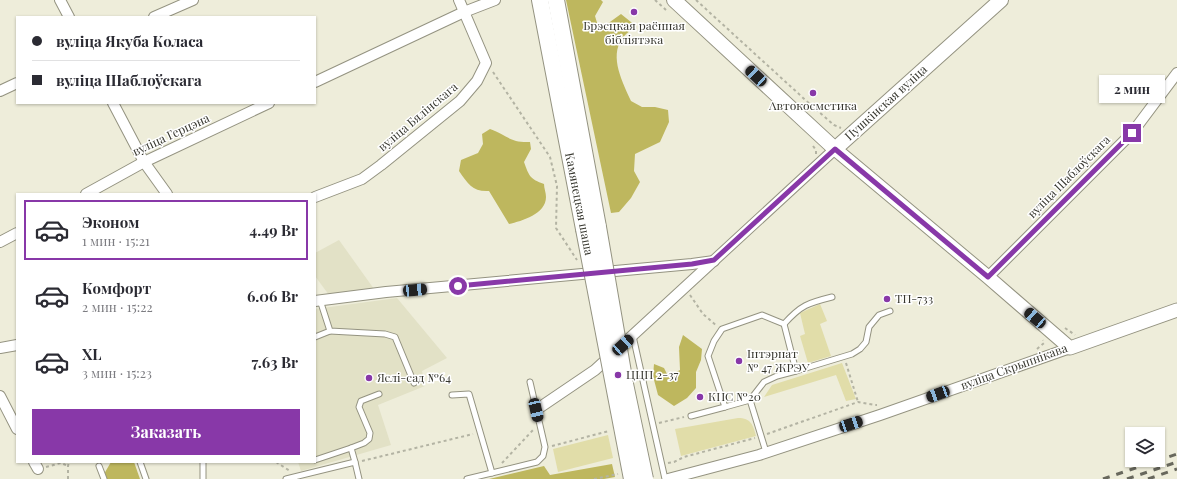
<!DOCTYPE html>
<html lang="ru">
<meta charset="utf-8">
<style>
:root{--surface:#fff;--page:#f2f2f3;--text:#2b2b33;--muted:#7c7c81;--line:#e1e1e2;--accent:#8838a8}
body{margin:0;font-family:"Playfair Display",serif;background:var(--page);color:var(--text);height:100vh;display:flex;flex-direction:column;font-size:15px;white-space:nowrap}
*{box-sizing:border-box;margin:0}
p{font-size:13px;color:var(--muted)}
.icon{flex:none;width:22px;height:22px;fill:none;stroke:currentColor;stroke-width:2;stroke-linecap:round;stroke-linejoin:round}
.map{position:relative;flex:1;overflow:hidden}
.panel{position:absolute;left:16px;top:193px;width:300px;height:270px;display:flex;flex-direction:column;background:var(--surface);border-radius:0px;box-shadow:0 1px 3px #0004}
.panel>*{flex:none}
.banner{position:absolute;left:16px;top:16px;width:300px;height:88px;border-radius:0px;box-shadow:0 1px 3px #0004;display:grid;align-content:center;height:88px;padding:0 16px;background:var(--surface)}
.tools{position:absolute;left:1125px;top:427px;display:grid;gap:8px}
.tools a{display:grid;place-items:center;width:40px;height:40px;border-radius:0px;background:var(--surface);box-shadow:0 1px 3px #0004;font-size:20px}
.end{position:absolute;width:18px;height:18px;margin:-9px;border:5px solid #8838a8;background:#fff;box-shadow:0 0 0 2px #fff}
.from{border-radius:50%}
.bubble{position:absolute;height:28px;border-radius:0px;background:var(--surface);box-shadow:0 1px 3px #0004;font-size:13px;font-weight:700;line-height:28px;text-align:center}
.car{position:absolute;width:12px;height:24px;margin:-12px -6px;border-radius:5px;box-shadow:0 0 3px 1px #0007;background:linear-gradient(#222 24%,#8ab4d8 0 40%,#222 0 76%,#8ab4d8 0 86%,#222 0)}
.banner b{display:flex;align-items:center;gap:14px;height:38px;font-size:15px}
.banner b+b{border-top:1px solid var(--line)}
.banner i{width:10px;height:10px;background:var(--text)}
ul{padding:7px 0 0;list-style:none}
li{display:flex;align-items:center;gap:12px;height:60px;margin:0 8px 6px;padding:0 8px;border:2px solid transparent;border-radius:0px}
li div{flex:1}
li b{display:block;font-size:15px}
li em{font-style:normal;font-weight:700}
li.current{border-color:var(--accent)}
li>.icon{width:36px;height:36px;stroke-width:1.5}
.cta{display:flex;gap:8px;margin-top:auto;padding:8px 16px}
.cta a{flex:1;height:46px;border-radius:0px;background:var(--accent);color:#fff;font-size:16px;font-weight:700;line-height:46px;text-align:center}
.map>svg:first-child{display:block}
.built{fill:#e2e1c6}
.green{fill:#e1dda9}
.forest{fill:#beb75e}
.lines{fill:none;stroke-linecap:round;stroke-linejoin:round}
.service-casing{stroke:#949381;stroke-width:7}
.minor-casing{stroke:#949381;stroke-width:12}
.tertiary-casing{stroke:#949381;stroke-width:15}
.secondary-casing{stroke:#949381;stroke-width:16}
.primary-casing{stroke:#949381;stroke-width:18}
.path{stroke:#b3b3a3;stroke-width:2;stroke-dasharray:3 3;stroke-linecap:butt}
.service{stroke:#fff;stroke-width:5}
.minor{stroke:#fff;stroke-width:10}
.tertiary{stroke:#fff;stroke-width:13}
.secondary{stroke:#fff;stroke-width:14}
.primary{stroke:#fff;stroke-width:16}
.rail{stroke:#68685d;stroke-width:3;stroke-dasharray:7 7;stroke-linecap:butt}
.primary-bridge-casing{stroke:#949381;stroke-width:18;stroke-linecap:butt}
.primary-bridge{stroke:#fff;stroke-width:16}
.route{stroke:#8838a8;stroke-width:5}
.poi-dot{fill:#8838a8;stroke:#fff;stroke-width:1.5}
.labels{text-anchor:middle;stroke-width:3;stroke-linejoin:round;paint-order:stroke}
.poi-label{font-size:12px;fill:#36362e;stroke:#fff;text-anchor:start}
.street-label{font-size:12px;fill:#36362e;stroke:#fff}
</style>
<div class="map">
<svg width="1177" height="479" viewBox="0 0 1177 479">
<rect width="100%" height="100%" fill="#eeedda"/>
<g class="built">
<path d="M339,240L374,289L329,295L315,276V253Z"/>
<path d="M397,298L447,358L422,371L425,386L378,405L391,445L301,471L298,462H315V309Z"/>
</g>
<g class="green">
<path d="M820,304L827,321L820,324L831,356L808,363L800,336L805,334L800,313Z"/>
<path d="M842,363L856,399L846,401L836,375L764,397L772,385Z"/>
<path d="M738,418C751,418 753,425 756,436L681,456L675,429Z"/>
<path d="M608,435L613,458L558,472L553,449Z"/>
</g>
<g class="forest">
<path d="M566,0H601L603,2L595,16L598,26L603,27L621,14L636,26C631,30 625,34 622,39C609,57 623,83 631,101L642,107H655L668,110L669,122L660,142L635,154L634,171L640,182L631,198L619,212L611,213Z"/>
<path d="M490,129C507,135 510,143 530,142L531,149L524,162C529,176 530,179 544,184C544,188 546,193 546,197C546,214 522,221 509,224L489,191C473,192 468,184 459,171L461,160L478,153L483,144L482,134Z"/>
<path d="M683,335L702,349L701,360L696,372V388L687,398L674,406L658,395L653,376L654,364L664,368L668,376L680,370L679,347Z"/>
<path d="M111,462H134L140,479H106L104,474Z"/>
<path d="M612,464L615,477L604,479H489L544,466L550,475Z"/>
</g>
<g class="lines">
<defs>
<g id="service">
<path d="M320,300L330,331L385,334L395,337L414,383"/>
<path d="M784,324C801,305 808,303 832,297"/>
<path d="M633,336L665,479"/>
<path d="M315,337L330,331"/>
<path d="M796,371L852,354L860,349L866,342L869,327L879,315L890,311"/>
<path d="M452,395L469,394L492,473"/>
<path d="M750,400L725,407L708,356L714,341L722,329L762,315L784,324L796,371L777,376L764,382L750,400L766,452"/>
<path d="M691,416L725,407"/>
<path d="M315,460L351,448"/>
<path d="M140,462L146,479"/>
<path d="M203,462V479"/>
<path d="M355,462L351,448L364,443L369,439L370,433L359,407L361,401L379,394"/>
<path d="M99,466L104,479"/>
<path d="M286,479L355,462L359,479"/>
<path d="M467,479L537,462L543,456L545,447L530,382"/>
</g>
<g id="minor">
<path d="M60,0L69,17"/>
<path d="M154,17L193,0"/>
<path d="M315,82L464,12L495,0"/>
<path d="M0,91L17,83"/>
<path d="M113,103L144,162L167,194"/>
<path d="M86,194L144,162L269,103"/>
<path d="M315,197L362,179L381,165L460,101L477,81L486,63L459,0"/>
<path d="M0,242L17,233"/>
<path d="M988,277L1132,133L1177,73"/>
<path d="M315,301L386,292L692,264L714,261"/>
<path d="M0,348L17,345"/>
<path d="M0,396L17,429"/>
<path d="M536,410L595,370L835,149"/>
<path d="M34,462L38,469"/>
<path d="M668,479L759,455L880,415L1070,348"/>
</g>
<path id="tertiary" d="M835,149L988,277L1070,348L1177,310"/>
<path id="secondary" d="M674,0L835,149L1001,0"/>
<g id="primary">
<path d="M540,0L584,229"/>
<path d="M556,0L598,227"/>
</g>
</defs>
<use href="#service" class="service-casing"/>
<use href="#minor" class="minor-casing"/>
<use href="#tertiary" class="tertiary-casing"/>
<use href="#secondary" class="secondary-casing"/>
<use href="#primary" class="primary-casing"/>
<g class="path">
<path d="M655,0L666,10"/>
<path d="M696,0L812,106L834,125L841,128"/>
<path d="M493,72L550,157L557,186L556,228L577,260"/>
<path d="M813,146L816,150V154"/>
<path d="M690,295L703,314L717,326"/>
<path d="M1065,328L1075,335"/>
<path d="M1037,349L1044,343L1043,340"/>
<path d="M846,363L858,402"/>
<path d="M659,423L684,417"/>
<path d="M767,434L858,402L875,405H877"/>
<path d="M552,446L609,431"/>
<path d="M362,461L473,434"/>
<path d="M276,462L290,471"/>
<path d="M502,463L533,430"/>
<path d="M668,463L674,462L684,457L755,438"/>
<path d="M46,467L61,463L68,466"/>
<path d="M68,479V466L69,462"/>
<path d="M594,479L618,474"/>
</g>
<use href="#service" class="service"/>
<use href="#minor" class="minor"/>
<use href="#tertiary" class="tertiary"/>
<use href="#secondary" class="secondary"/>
<use href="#primary" class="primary"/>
<g class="rail">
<path d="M1103,479L1177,454"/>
<path d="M1127,479L1177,462"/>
<path d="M1148,479L1177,469"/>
</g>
<defs>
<g id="primary-bridge">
<path d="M598,227L625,384L645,479"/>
<path d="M584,229L632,479"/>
</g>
</defs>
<use href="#primary-bridge" class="primary-bridge-casing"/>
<use href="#primary-bridge" class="primary-bridge"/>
</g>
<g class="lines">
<path class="route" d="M458,286L692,264L714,260L835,149L988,277L1132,133"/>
</g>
<g class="poi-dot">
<circle cx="634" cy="12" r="4"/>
<circle cx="813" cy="93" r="4"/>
<circle cx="887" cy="299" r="4"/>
<circle cx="739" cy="361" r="4"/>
<circle cx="618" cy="375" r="4"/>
<circle cx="369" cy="378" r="4"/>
<circle cx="700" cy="397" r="4"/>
</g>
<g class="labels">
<g class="poi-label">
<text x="634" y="30" text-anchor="middle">Брэсцкая раённая<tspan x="634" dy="14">бібліятэка</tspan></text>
<text x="813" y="110" text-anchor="middle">Автокосметика</text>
<text x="895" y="303">ТП-733</text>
<text x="747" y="358">Інтэрнат<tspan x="747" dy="14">№ 47 ЖРЭУ</tspan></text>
<text x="626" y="379">ЦЦП 2-37</text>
<text x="377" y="382">Яслі-сад №64</text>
<text x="708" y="401">КНС №20</text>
</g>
<g class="street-label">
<text transform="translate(886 103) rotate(-42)" y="4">Пушкінская вуліца</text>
<text transform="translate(418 117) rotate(-40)" y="4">вуліца Бялінскага</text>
<text transform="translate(171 135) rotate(-25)" y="4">вуліца Герцэна</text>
<text transform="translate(1069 177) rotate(-45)" y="4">вуліца Шаблоўскага</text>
<text transform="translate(579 204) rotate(79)" y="4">Камянецкая шаша</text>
<text transform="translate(1014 367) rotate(-20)" y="4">вуліца Скрыпнікава</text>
</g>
</g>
</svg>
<div class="tools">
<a><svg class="icon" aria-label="layers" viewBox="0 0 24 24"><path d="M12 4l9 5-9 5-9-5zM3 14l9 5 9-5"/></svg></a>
</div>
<i class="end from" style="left:458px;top:286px"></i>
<i class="end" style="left:1132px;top:133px"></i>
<div class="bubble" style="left:1099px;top:75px;width:66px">2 мин</div>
<i class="car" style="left:756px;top:76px;rotate:313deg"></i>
<i class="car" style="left:415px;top:290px;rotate:85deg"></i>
<i class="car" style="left:1035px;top:318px;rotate:311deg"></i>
<i class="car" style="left:623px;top:345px;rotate:48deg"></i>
<i class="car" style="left:938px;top:394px;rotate:250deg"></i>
<i class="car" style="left:536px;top:410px;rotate:167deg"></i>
<i class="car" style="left:851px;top:424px;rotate:72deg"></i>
<div class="banner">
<b><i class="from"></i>вуліца Якуба Коласа</b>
<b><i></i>вуліца Шаблоўскага</b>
</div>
<section class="panel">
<ul>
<li class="current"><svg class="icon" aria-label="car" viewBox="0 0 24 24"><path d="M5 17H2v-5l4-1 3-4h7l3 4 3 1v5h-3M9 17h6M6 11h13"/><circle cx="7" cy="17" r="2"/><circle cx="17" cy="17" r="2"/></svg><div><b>Эконом</b><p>1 мин · 15:21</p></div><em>4.49 Br</em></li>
<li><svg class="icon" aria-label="car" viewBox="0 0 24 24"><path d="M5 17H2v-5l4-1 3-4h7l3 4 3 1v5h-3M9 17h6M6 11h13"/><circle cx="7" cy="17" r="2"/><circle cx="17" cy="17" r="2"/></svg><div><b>Комфорт</b><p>2 мин · 15:22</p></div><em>6.06 Br</em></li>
<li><svg class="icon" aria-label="car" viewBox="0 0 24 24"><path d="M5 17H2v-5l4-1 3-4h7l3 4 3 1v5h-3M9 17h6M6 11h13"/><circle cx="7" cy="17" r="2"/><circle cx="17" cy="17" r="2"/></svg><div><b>XL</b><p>3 мин · 15:23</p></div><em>7.63 Br</em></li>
</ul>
<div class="cta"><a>Заказать</a></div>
</section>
</div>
